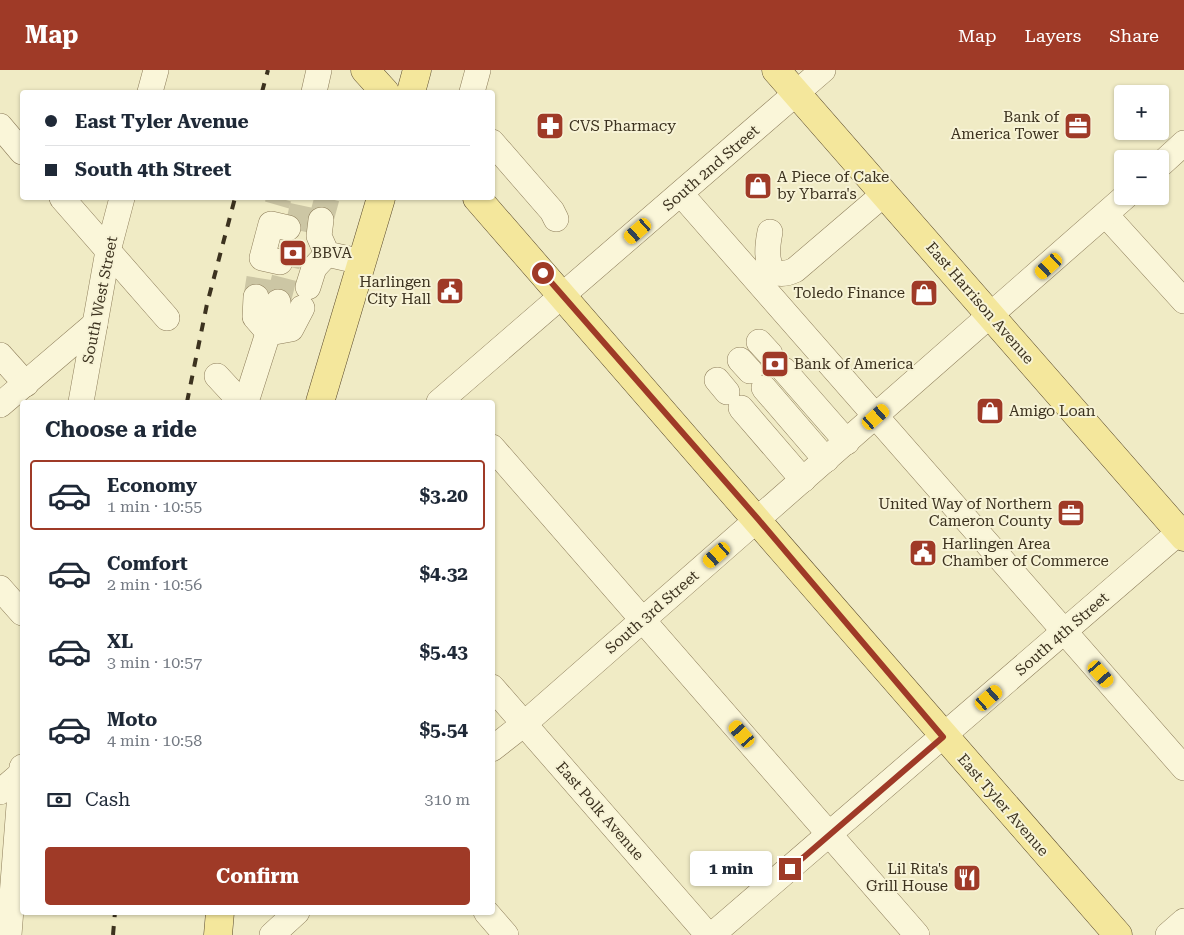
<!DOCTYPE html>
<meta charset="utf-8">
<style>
:root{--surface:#fff;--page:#f2f2f3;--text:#1f2937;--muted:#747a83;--line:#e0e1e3;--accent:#9f3a27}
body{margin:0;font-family:"Roboto Serif",serif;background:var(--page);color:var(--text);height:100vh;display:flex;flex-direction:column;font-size:19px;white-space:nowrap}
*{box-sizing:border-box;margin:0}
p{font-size:16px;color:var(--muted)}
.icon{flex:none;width:28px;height:28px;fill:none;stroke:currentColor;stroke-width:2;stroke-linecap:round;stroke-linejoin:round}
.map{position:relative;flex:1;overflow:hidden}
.details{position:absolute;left:20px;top:330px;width:475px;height:515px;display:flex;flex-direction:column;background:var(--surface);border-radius:5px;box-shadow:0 1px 4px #0004}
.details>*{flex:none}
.guide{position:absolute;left:20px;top:20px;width:475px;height:110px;border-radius:5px;box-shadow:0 1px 4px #0004;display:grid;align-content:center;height:110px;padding:0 25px;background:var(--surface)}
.fabs{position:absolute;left:1114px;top:15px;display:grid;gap:10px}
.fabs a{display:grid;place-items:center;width:55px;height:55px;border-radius:5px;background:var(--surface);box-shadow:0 1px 4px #0004;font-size:25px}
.end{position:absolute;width:22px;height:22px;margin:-11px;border:6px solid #9f3a27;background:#fff;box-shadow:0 0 0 2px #fff}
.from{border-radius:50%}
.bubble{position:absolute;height:35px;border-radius:5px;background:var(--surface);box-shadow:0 1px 4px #0004;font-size:16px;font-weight:700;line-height:35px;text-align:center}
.car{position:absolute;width:15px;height:30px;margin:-15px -8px;border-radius:6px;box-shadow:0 0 4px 1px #0007;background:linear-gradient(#f5c518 24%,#345 0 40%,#f5c518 0 76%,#345 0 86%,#f5c518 0)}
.guide b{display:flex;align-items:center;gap:18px;height:48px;font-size:19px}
.guide b+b{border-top:1px solid var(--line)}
.guide i{width:12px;height:12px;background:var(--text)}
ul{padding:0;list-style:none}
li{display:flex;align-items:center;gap:15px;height:70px;margin:0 10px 8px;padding:0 15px;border:2px solid transparent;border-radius:5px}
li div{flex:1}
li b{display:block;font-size:19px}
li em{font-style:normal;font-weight:700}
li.active{border-color:var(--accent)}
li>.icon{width:45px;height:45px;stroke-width:1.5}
h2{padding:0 25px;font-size:22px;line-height:60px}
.pay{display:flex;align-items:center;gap:12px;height:55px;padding:0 25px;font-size:19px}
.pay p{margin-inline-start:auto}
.button{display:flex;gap:10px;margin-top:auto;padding:10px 25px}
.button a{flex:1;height:58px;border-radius:5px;background:var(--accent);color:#fff;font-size:20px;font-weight:700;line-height:58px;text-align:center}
header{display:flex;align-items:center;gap:30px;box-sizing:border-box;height:70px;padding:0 25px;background:var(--accent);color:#fff}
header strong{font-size:24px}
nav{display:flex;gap:28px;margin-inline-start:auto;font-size:18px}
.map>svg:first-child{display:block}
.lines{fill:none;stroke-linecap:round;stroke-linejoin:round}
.minor-tunnel{stroke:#ccc6a4;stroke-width:25;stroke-dasharray:25 12;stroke-linecap:butt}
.minor-casing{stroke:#8d7d5a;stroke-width:26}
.major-casing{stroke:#5a4a2e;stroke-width:29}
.minor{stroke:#faf6d9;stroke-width:25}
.major{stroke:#f4e79c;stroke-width:28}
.rail{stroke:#3c321f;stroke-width:4;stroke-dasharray:9 9;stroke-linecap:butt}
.route{stroke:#9f3a27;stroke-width:6}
.labels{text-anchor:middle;stroke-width:4;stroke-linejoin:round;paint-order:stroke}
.poi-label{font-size:15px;fill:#3c321f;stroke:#f7f3d6;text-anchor:start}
.street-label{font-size:15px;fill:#3c321f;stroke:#f7f3d6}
</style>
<header>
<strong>Map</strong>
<nav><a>Map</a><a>Layers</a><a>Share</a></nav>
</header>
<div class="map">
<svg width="1184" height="865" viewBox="0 0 1184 865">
<rect width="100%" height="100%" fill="#f0ebc5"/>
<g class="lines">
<g class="minor-tunnel">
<path d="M277,135L279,128"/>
<path d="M321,150L327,128"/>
<path d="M297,160L304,128"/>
<path d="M256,227L259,208"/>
<path d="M278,232L288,193"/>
</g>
<defs>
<g id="minor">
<path d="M150,22L156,0"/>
<path d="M314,22L319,0"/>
<path d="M472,22L478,0"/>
<path d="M0,56L22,82"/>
<path d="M492,72L552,141L556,149"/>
<path d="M1160,95L1184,73"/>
<path d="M681,124L1184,698"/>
<path d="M62,128L167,248"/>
<path d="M1106,145L1184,231"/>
<path d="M321,150L319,166L327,184L362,192"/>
<path d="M770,162C766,182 764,214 795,200L884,124"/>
<path d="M280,192L262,188L271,154L288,158"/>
<path d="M308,217L314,198L327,184"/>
<path d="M256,227L255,247L269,263"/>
<path d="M269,263L291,259L302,238"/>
<path d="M759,272L770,284"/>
<path d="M0,285L26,314"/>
<path d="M740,290L750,301"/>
<path d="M784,300L847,372"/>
<path d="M217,306L241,332"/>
<path d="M717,310L727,322"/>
<path d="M764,318L826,390"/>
<path d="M81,332L108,181L122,128"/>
<path d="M246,332L278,232"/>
<path d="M439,332L823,0"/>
<path d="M0,335L95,254"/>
<path d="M741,338L803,410"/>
<path d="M492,377L917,865"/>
<path d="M0,518L22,543"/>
<path d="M492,617L708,865"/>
<path d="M492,679L524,654L1126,126"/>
<path d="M0,722L22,703"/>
<path d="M486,842L506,865"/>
<path d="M9,865L22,697"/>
<path d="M272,865L297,842"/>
<path d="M712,865L1184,458"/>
<path d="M1168,865L1184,851"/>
</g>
<g id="major">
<path d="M365,0L385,22"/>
<path d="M776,0L1184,467"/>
<path d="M411,22L417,0"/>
<path d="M477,128C691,373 903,621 1118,865"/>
<path d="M320,332L381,128"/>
<path d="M218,865L220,842"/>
</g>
</defs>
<use href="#minor" class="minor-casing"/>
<use href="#major" class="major-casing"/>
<use href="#minor" class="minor"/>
<use href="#major" class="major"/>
<g class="rail">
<path d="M262,22L268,0"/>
<path d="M187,332L207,234L235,128"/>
<path d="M113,865L115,842"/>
</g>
</g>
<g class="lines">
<path class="route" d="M543,203L758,449L943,667L790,799"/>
</g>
<defs>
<symbol id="pharmacy-square" viewBox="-11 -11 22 22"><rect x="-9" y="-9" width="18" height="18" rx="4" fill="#9f3a27" stroke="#f7f3d6"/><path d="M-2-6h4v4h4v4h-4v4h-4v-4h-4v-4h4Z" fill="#fff"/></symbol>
<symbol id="office-square" viewBox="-11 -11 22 22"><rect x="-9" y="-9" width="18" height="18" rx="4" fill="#9f3a27" stroke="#f7f3d6"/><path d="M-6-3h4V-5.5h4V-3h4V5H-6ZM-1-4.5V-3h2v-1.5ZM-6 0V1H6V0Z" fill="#fff"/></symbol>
<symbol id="shop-square" viewBox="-11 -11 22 22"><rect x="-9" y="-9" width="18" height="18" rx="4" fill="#9f3a27" stroke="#f7f3d6"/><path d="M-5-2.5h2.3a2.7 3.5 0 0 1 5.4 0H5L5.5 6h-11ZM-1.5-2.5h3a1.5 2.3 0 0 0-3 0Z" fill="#fff"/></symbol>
<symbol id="bank-square" viewBox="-11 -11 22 22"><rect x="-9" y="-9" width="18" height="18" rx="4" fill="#9f3a27" stroke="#f7f3d6"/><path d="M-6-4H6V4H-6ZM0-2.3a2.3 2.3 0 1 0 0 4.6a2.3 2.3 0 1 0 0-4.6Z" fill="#fff"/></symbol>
<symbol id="civic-square" viewBox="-11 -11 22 22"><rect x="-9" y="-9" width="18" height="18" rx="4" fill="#9f3a27" stroke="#f7f3d6"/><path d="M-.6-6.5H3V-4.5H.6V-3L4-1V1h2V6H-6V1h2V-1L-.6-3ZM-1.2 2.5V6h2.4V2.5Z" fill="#fff"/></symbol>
<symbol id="restaurant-square" viewBox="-11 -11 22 22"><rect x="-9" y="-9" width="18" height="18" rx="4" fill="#9f3a27" stroke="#f7f3d6"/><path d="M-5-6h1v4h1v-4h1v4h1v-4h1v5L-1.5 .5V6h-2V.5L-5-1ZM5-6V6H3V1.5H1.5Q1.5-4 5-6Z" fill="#fff"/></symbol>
</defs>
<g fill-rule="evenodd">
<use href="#pharmacy-square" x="534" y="40" width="32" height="32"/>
<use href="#office-square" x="1062" y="40" width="32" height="32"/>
<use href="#shop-square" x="742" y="100" width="32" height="32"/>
<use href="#bank-square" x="277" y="167" width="32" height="32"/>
<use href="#civic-square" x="434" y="205" width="32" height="32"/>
<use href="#shop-square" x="908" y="207" width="32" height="32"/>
<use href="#bank-square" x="759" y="278" width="32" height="32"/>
<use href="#shop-square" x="974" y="325" width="32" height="32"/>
<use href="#office-square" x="1055" y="427" width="32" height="32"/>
<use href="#civic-square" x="907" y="467" width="32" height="32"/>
<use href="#restaurant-square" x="951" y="792" width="32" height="32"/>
</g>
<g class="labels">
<g class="poi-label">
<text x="1059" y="52" text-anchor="end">Bank of<tspan x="1059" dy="17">America Tower</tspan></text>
<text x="569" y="61">CVS Pharmacy</text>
<text x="777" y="112">A Piece of Cake<tspan x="777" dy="17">by Ybarra's</tspan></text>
<text x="312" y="188">BBVA</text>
<text x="431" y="217" text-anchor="end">Harlingen<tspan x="431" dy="17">City Hall</tspan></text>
<text x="905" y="228" text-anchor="end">Toledo Finance</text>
<text x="794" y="299">Bank of America</text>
<text x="1009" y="346">Amigo Loan</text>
<text x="1052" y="439" text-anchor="end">United Way of Northern<tspan x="1052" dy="17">Cameron County</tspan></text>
<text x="942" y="479">Harlingen Area<tspan x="942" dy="17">Chamber of Commerce</tspan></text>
<text x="948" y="804" text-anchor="end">Lil Rita's<tspan x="948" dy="17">Grill House</tspan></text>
</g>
<g class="street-label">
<text transform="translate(711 98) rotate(-41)" y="5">South 2nd Street</text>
<text transform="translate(100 230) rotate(-79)" y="5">South West Street</text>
<text transform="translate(980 233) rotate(49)" y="5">East Harrison Avenue</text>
<text transform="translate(652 542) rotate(-41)" y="5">South 3rd Street</text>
<text transform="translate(1062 564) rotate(-41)" y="5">South 4th Street</text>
<text transform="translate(1003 735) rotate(49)" y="5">East Tyler Avenue</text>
<text transform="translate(600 741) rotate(49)" y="5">East Polk Avenue</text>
</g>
</g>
</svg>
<div class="fabs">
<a>+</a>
<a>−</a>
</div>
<i class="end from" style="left:543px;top:203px"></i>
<i class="end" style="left:790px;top:799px"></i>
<div class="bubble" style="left:690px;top:781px;width:82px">1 min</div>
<i class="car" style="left:638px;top:161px;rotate:229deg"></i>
<i class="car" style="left:1049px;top:196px;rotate:228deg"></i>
<i class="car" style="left:876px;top:347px;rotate:49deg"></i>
<i class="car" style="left:717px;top:485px;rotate:229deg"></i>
<i class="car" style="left:1101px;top:604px;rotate:139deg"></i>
<i class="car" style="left:989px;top:628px;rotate:49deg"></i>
<i class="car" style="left:742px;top:664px;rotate:319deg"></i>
<div class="guide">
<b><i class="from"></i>East Tyler Avenue</b>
<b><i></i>South 4th Street</b>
</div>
<section class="details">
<h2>Choose a ride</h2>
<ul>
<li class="active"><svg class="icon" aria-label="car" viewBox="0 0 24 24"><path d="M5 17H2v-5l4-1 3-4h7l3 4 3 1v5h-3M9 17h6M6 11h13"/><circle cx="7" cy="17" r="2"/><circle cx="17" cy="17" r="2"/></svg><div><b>Economy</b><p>1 min · 10:55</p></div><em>$3.20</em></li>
<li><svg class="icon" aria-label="car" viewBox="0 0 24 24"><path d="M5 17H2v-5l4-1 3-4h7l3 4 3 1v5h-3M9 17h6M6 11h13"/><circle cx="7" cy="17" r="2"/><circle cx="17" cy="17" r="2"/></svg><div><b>Comfort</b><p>2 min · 10:56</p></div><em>$4.32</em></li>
<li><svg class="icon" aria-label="car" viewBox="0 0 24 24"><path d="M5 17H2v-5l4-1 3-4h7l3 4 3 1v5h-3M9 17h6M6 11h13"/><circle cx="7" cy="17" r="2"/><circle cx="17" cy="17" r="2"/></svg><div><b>XL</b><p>3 min · 10:57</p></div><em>$5.43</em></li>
<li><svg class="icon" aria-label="car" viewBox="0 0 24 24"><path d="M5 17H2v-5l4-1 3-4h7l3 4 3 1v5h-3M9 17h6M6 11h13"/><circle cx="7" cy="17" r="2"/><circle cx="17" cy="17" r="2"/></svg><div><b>Moto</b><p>4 min · 10:58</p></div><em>$5.54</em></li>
</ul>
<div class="pay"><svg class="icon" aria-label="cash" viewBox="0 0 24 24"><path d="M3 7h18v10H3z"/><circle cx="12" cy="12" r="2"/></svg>Cash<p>310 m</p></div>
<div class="button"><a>Confirm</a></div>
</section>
</div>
